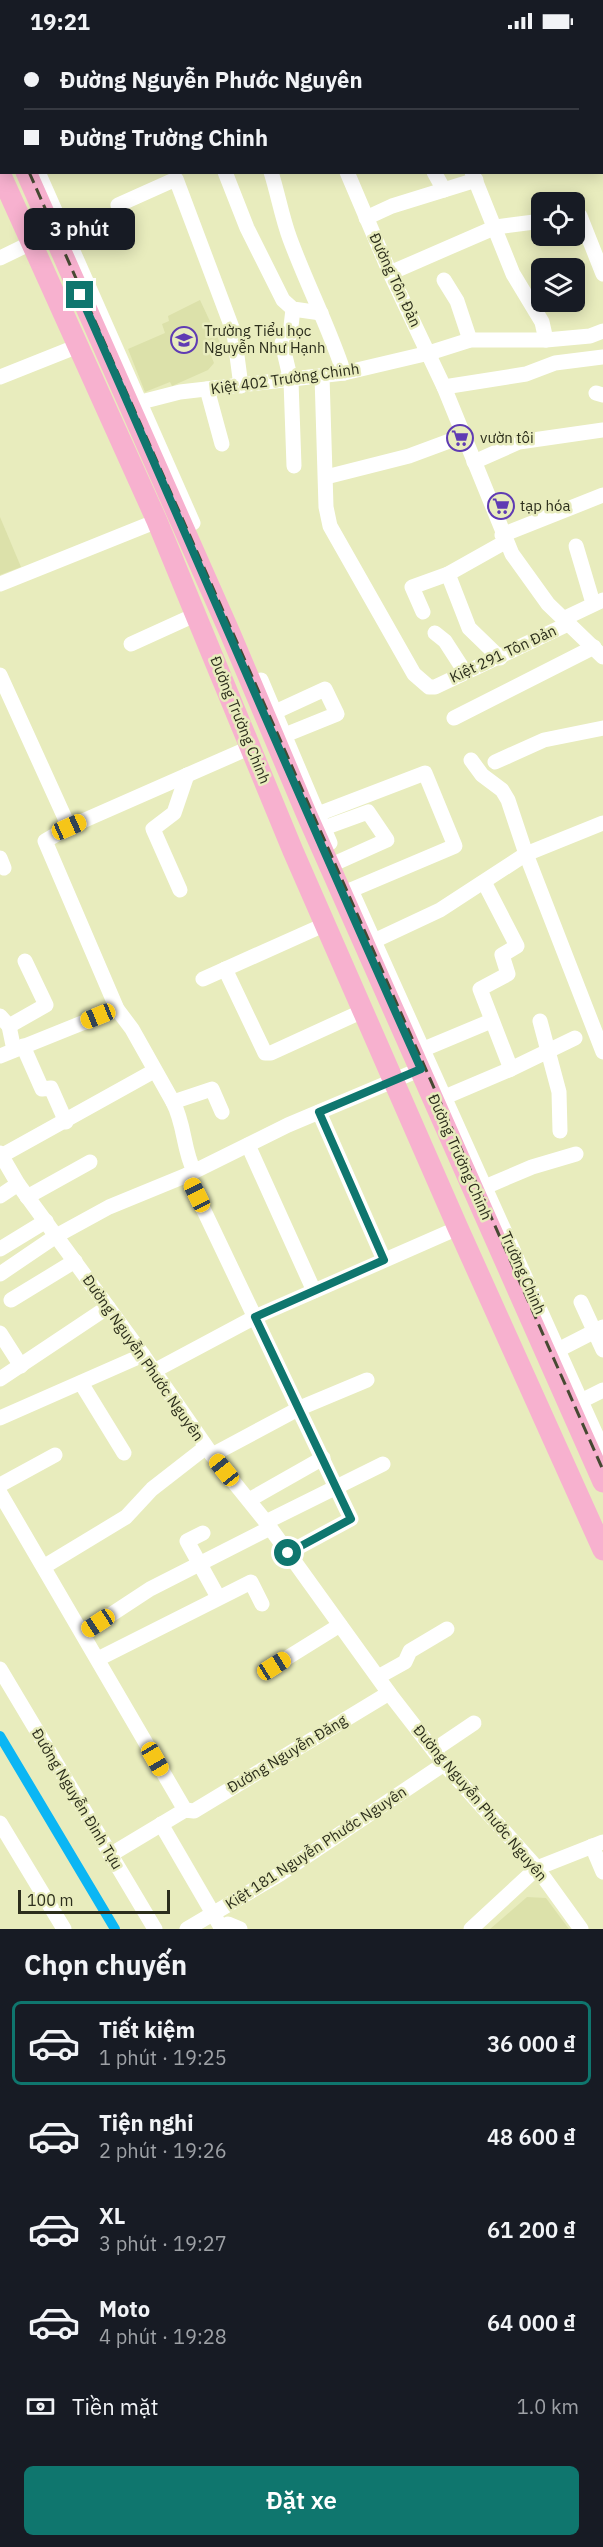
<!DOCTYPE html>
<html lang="vi">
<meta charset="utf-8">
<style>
:root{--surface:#171b24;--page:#20242c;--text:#f1f3f6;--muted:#9ea1a6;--line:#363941;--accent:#0f766e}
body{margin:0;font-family:"IBM Plex Sans",sans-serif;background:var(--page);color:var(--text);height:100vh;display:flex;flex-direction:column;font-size:22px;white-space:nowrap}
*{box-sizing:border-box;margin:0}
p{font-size:20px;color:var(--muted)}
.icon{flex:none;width:33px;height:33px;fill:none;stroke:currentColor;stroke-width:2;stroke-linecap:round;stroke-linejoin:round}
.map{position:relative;height:1887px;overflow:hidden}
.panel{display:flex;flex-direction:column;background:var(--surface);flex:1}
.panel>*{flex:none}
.top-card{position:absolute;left:0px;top:0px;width:603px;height:132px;box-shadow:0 3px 15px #0003;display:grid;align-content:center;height:132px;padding:0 24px;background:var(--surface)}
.tools{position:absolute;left:531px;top:150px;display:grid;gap:12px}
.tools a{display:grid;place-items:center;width:54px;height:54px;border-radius:9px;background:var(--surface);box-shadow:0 3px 15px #0003;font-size:30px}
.scale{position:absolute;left:18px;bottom:15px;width:152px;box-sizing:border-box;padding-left:6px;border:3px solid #2c2e1c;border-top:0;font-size:16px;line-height:21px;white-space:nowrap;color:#2c2e1c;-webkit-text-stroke:4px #e8ecbd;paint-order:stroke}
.end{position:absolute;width:27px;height:27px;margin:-14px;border:8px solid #0f766e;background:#fff;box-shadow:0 0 0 3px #fff}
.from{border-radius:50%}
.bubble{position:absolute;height:42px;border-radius:9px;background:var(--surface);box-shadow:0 3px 15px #0003;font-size:20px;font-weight:600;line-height:42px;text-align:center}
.car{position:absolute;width:18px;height:36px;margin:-18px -9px;border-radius:8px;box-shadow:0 0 4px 2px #0007;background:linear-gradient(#f5c518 24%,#345 0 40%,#f5c518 0 76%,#345 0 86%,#f5c518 0)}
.top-card b{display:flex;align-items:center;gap:21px;height:57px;font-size:22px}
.top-card b+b{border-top:2px solid var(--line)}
.top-card i{width:15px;height:15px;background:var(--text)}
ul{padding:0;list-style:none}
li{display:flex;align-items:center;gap:18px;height:84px;margin:0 12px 9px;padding:0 12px;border:3px solid transparent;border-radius:9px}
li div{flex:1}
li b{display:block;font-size:22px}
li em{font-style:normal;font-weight:600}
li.on{border-color:var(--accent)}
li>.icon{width:54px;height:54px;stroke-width:1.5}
h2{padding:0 24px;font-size:27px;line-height:72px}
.pay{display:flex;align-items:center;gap:15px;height:66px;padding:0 24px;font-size:22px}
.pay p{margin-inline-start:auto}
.cta{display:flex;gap:12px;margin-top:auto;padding:12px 24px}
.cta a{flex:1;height:69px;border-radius:9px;background:var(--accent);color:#fff;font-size:24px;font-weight:600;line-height:69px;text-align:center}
.status{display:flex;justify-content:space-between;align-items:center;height:42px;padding:0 30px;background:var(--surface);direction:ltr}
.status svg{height:16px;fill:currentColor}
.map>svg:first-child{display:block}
.built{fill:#dce1aa}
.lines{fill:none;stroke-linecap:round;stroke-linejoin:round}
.canal{stroke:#0bb6f4;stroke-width:10}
.minor{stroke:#fff;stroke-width:15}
.highway{stroke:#f7b1cf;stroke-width:21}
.rail{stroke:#474933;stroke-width:3;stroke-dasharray:12 6;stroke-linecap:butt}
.route{stroke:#0f766e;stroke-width:8}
.labels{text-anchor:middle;stroke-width:5;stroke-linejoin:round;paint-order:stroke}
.street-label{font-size:15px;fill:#2c2e1c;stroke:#e8ecbd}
.poi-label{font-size:15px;fill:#2c2e1c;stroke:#e8ecbd;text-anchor:start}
</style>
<div class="status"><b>19:21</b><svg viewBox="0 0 49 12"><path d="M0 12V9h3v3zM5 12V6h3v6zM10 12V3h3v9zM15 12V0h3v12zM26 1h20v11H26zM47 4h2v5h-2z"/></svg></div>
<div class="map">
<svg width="603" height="1887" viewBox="0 0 603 1887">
<rect width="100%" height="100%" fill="#e8ecbd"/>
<g class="built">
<path d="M200,258L222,305L210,311L214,321L208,328L172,344L170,340L145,350L128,307L165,291L162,282L169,279L168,274Z"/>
<path d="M0,475L21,525L0,533Z"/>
<path d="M527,1855L546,1856L569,1887H490Z"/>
</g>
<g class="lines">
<path class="canal" d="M0,1694L115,1887"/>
<g class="minor">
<path d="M157,0L158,2"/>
<path d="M203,0L204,2"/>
<path d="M281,0V2"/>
<path d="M382,0L383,2"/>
<path d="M432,0L433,2"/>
<path d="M560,0L561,2"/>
<path d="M118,2L120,0"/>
<path d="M331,2L334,0"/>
<path d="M602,14H603"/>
<path d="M602,31L603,34"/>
<path d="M0,46L2,49"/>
<path d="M0,91L2,90"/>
<path d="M38,130L193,481"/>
<path d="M225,130L247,186L283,258L293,267L321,271"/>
<path d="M271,130C278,152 282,176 290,197C307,243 329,285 344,331"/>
<path d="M347,130L390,231L444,345L512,512L548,562L603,615"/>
<path d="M434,130L444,148"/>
<path d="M472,130L513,232L542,280L546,298"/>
<path d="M118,163L176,137L234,291L241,344"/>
<path d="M574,175L580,174L603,232"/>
<path d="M366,176L392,164L476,138"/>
<path d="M0,216L31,201"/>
<path d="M390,231L496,185L542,179"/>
<path d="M444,238L457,259L470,298"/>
<path d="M293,267L290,293L282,301L291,339L294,424"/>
<path d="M322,334L326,465L330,484L414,632L429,645H435L568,582"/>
<path d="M0,335L78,304"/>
<path d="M444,345L526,332L555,321L603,315"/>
<path d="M207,347L222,402"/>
<path d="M596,351L603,353"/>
<path d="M141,360L180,350L344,331L429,311L470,298H546L590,294L603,289"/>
<path d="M474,420L519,400L603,388"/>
<path d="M326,435L409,414L463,394"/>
<path d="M502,493L603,453"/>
<path d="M576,504L593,561"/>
<path d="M448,532L469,586L500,616"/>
<path d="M0,542L157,479"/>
<path d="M423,570L412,545L448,532L505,500"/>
<path d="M563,577L603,558"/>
<path d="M435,591L445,599L465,630"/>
<path d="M131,602L197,572"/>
<path d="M0,633L69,785"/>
<path d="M261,638L330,801"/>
<path d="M275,670L325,647L337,672L285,693"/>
<path d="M454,676L594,605"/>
<path d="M471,718L482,733L502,748L508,758L526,812L603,1010"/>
<path d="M495,720L544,698L603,686"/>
<path d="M318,772L425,731L455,804L351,848"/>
<path d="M324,786L368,770L387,798L338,820"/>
<path d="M0,816L4,826"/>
<path d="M484,840L517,904L502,913L508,932L480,947L511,1027"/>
<path d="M180,848L153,787L174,771L187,733"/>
<path d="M351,848L603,1408"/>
<path d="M376,898L440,868L526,812L603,781"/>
<path d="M225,927L265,1011H271L363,969"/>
<path d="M203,937L326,882"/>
<path d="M0,974L9,984L14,1008"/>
<path d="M540,979L559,1050L560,1089"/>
<path d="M9,984L46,963L25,919"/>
<path d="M23,1004L42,1047L51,1046L66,1080"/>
<path d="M424,1007L491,979"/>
<path d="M0,1014L117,967"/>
<path d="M445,1055L511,1027L575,996"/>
<path d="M173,1060C185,1083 183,1107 194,1129"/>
<path d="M222,1070L212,1047L173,1060L132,987L117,967L45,799L69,785L251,705"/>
<path d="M319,1070L384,1218"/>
<path d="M248,1103L314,1249"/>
<path d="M0,1111L18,1142L143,1313L212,1413L266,1480L389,1651L444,1722L537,1826L581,1887"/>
<path d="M1,1114L154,1029"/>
<path d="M187,1133L351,1477L288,1511"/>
<path d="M485,1145L532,1125L576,1112"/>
<path d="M0,1154L18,1142"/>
<path d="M27,1155L90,1120"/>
<path d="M0,1207L46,1179"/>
<path d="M0,1232L56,1194L109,1165L187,1133L288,1083L421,1027"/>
<path d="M11,1258L75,1219"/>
<path d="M581,1260L603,1308"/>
<path d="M0,1291L21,1324"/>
<path d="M558,1308L603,1285"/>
<path d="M154,1329L255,1275L458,1186"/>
<path d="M0,1337L108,1265"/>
<path d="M81,1341L124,1411"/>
<path d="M581,1359L603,1348"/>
<path d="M0,1376L143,1313"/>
<path d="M212,1413L300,1366L367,1338"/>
<path d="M0,1443L55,1413"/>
<path d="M0,1451L185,1768"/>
<path d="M249,1458L323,1416"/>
<path d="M266,1480L383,1422"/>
<path d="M203,1491L187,1499L218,1555"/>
<path d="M45,1524L126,1475L152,1447L206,1405"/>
<path d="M83,1591L150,1547L270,1486"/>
<path d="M98,1617L251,1540L262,1562"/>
<path d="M274,1624L340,1583"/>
<path d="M0,1627L155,1887"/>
<path d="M378,1635L405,1620L410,1609L447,1587"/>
<path d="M434,1708L474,1681"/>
<path d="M0,1781L64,1887"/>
<path d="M161,1782L222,1887"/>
<path d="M592,1804L603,1830"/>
<path d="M110,1813L185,1768L194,1769L389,1651"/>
<path d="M221,1886L228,1882L240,1887"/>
<path d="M187,1887L280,1832L444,1722"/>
<path d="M471,1887L537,1826L603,1800"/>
</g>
<g class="highway">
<path d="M0,71L2,74"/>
<path d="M26,130L230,591L306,771L603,1440"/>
<path d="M0,131L157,479L293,809L458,1186L603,1508"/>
</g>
<g class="rail">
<path d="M0,64L2,68"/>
<path d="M29,130L603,1428"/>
</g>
</g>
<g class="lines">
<path class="route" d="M80,253C195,511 305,770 421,1027L319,1070L384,1218L255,1275L351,1477L288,1511"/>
</g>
<defs>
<symbol id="school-ring" viewBox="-11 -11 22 22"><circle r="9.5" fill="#e8ecbd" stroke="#5f3bb3" stroke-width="1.5"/><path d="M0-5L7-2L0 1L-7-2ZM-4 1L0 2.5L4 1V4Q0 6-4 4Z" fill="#5f3bb3"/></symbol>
<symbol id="supermarket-ring" viewBox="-11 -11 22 22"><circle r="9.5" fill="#e8ecbd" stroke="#5f3bb3" stroke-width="1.5"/><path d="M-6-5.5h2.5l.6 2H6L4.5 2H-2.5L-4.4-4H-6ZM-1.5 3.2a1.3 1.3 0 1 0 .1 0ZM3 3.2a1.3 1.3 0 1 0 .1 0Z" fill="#5f3bb3"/></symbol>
</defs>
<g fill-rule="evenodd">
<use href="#school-ring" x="169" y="283" width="30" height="30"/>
<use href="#supermarket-ring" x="445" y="381" width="30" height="30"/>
<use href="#supermarket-ring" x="486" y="449" width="30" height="30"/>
</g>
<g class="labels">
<g class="street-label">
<text transform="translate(395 238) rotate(65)" y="5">Đường Tôn Đản</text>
<text transform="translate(285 337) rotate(-8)" y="5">Kiệt 402 Trường Chinh</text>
<text transform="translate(503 612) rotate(-25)" y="5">Kiệt 291 Tôn Đản</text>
<text transform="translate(240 678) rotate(68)" y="5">Đường Trường Chinh</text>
<text transform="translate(460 1115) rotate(66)" y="5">Đường Trường Chinh</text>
<text transform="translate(523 1231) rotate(66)" y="5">Trường Chinh</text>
<text transform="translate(143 1316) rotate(55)" y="5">Đường Nguyễn Phước Nguyên</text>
<text transform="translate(287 1712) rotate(-31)" y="5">Đường Nguyễn Đăng</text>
<text transform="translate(77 1757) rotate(59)" y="5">Đường Nguyễn Đình Tựu</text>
<text transform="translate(480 1761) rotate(50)" y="5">Đường Nguyễn Phước Nguyên</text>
<text transform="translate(316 1806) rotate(-33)" y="5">Kiệt 181 Nguyễn Phước Nguyên</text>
</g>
<g class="poi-label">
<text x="204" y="294">Trường Tiểu học<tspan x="204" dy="17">Nguyễn Như Hạnh</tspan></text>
<text x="480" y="401">vườn tôi</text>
<text x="520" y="469">tạp hóa</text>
</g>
</g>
</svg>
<div class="tools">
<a><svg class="icon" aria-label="locate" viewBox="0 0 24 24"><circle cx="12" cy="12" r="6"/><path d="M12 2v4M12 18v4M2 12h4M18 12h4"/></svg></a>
<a><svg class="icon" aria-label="layers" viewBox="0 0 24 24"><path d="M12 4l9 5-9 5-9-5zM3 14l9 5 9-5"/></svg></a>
</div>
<div class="scale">100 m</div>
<i class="end from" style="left:288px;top:1511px"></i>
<i class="end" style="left:80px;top:253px"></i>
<div class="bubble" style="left:24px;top:166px;width:111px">3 phút</div>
<i class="car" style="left:69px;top:785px;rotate:66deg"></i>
<i class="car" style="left:98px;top:974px;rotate:248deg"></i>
<i class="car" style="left:197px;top:1153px;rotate:334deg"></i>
<i class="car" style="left:224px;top:1428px;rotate:321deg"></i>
<i class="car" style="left:98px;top:1581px;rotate:237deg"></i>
<i class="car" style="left:274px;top:1624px;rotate:58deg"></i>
<i class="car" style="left:155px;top:1717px;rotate:150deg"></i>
<div class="top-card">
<b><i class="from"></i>Đường Nguyễn Phước Nguyên</b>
<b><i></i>Đường Trường Chinh</b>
</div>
</div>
<section class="panel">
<h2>Chọn chuyến</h2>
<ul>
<li class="on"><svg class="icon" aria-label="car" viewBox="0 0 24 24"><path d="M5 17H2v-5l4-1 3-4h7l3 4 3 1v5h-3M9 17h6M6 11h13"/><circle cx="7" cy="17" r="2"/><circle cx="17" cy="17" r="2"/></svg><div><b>Tiết kiệm</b><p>1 phút · 19:25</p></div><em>36 000 ₫</em></li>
<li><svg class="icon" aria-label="car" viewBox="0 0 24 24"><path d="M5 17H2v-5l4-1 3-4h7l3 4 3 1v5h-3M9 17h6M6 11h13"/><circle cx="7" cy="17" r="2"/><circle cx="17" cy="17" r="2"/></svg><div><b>Tiện nghi</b><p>2 phút · 19:26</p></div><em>48 600 ₫</em></li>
<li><svg class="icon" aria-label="car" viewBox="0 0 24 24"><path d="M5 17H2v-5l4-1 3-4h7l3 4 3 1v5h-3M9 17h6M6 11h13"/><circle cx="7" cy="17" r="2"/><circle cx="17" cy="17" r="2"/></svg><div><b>XL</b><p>3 phút · 19:27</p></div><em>61 200 ₫</em></li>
<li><svg class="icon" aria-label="car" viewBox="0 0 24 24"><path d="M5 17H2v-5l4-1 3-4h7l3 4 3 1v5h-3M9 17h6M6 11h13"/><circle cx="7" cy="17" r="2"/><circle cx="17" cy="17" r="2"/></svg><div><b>Moto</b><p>4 phút · 19:28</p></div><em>64 000 ₫</em></li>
</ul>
<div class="pay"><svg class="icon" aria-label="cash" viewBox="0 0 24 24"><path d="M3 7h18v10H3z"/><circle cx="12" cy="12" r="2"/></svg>Tiền mặt<p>1.0 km</p></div>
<div class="cta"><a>Đặt xe</a></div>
</section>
